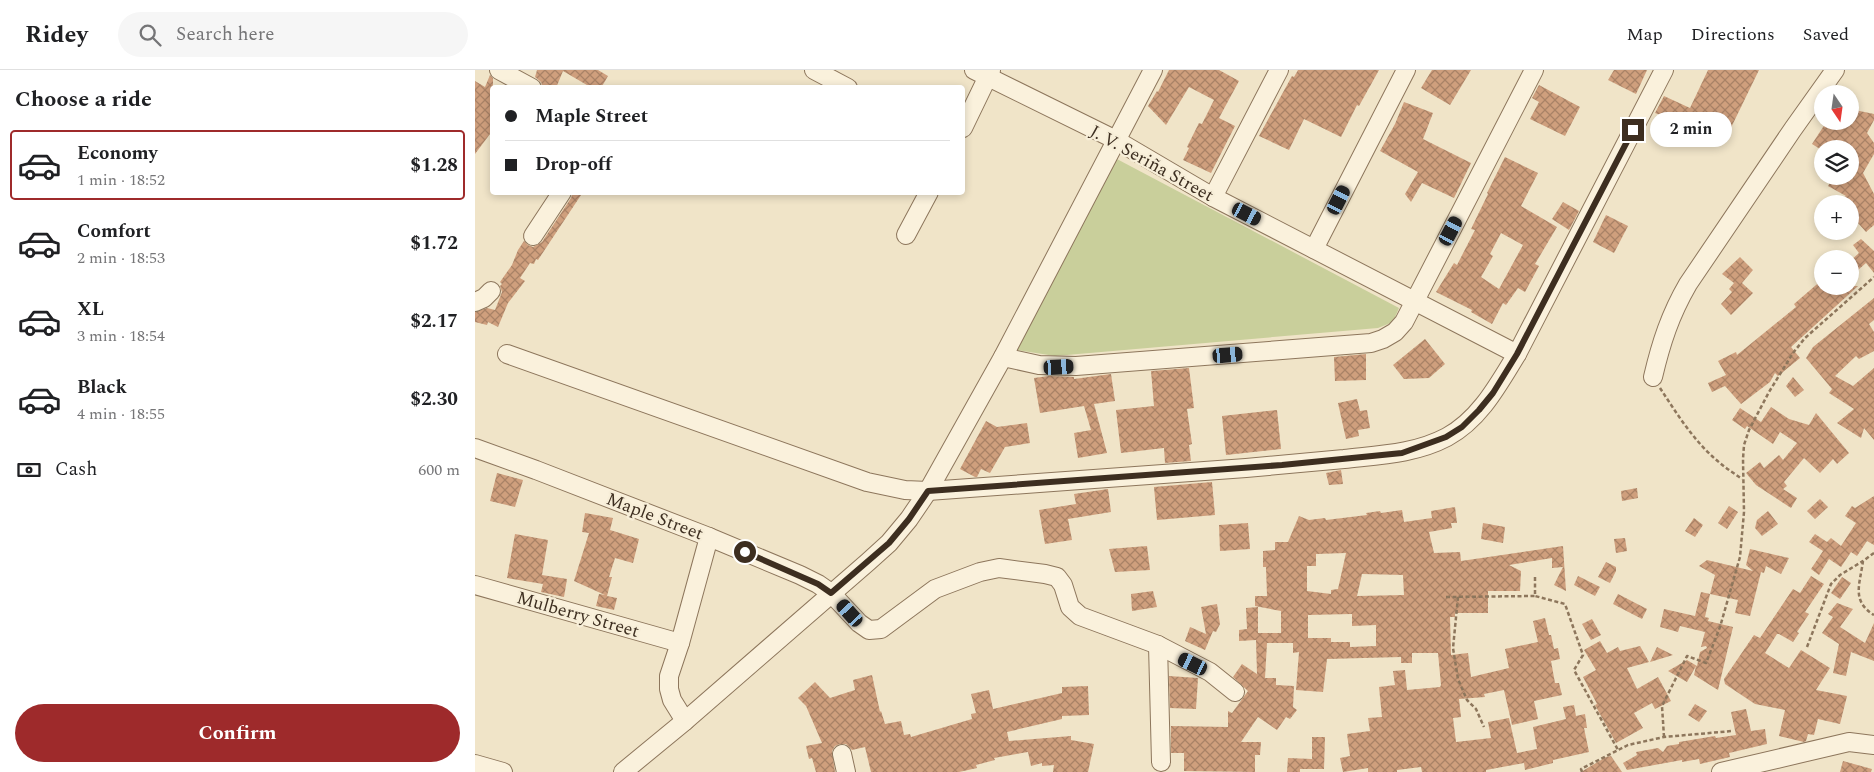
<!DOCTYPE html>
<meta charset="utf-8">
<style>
:root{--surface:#fff;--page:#f6f6f6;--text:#202124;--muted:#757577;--line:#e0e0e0;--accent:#9e2a2b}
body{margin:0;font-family:Spectral,serif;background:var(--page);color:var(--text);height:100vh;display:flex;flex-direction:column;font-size:19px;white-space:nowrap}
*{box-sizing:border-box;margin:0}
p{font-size:16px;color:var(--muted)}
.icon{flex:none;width:28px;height:28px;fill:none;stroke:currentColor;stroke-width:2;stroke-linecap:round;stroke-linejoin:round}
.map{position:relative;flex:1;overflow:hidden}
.sheet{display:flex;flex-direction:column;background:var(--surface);width:475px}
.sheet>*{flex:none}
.hud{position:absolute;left:15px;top:15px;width:475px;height:110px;border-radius:5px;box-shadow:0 2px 8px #0003;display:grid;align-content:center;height:110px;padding:0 15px;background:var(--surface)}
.needle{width:32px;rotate:167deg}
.tools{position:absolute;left:1339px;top:15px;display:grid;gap:10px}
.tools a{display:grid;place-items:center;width:45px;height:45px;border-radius:50%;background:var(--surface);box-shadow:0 2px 8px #0003;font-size:25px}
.end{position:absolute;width:22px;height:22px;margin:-11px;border:6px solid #3d2e20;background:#fff;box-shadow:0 0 0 2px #fff}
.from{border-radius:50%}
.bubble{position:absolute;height:35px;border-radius:18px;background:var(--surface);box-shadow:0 2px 8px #0003;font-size:16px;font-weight:700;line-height:35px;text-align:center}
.car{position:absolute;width:15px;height:30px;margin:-15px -8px;border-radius:6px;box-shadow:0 0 4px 1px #0007;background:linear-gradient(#222 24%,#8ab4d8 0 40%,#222 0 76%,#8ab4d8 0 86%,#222 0)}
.hud b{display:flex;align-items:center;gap:18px;height:48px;font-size:19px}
.hud b+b{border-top:1px solid var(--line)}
.hud i{width:12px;height:12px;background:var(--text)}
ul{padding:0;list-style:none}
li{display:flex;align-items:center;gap:15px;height:70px;margin:0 10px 8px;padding:0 5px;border:2px solid transparent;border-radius:5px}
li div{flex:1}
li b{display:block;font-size:19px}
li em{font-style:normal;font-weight:700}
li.current{border-color:var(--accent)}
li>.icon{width:45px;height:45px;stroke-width:1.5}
h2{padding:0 15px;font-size:22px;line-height:60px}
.pay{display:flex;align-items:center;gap:12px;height:55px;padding:0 15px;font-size:19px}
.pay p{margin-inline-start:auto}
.button{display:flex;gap:10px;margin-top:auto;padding:10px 15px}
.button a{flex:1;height:58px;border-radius:30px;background:var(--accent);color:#fff;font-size:20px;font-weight:700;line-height:58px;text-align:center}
header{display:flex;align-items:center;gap:30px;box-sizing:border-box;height:70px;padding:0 25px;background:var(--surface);border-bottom:1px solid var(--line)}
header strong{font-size:24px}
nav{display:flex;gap:28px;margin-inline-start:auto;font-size:18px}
.search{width:350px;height:45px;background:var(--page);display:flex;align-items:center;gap:12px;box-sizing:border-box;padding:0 18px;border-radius:28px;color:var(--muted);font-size:19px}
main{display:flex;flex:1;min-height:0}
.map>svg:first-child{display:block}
.park{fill:#c9cf9b}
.building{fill:url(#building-cross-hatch);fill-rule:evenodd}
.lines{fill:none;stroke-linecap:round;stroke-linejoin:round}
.minor-casing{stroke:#8d765c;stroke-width:20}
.path{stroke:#8d765c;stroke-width:2.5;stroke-dasharray:4 2.5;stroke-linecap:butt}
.minor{stroke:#faf1dc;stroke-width:18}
.route{stroke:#3d2e20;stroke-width:6}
.labels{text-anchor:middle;stroke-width:4.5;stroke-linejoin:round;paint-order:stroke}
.street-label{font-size:18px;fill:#3d2e20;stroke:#f7eed8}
</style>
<header>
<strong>Ridey</strong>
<div class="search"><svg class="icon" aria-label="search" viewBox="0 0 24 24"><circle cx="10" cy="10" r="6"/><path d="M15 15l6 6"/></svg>Search here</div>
<nav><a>Map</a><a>Directions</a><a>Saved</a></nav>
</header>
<main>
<section class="sheet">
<h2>Choose a ride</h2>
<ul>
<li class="current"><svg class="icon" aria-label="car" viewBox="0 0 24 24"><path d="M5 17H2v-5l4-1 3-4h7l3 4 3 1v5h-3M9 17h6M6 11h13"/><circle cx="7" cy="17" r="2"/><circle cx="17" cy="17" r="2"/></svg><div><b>Economy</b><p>1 min · 18:52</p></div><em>$1.28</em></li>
<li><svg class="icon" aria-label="car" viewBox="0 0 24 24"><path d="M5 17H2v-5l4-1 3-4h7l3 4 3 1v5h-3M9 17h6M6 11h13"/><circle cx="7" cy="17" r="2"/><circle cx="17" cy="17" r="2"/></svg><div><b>Comfort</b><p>2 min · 18:53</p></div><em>$1.72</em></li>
<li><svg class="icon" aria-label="car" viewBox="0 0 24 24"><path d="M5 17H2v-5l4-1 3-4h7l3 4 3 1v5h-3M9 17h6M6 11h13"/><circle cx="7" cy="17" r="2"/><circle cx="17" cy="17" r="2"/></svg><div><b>XL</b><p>3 min · 18:54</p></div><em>$2.17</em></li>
<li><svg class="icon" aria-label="car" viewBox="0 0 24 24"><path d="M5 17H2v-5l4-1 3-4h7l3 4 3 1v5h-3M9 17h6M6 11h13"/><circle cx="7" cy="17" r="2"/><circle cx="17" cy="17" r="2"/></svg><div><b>Black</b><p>4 min · 18:55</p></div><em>$2.30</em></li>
</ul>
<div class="pay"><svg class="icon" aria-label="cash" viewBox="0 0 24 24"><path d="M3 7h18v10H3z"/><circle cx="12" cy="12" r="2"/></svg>Cash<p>600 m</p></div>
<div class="button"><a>Confirm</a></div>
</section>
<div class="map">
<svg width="1399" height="702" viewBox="0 0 1399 702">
<defs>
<pattern id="building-cross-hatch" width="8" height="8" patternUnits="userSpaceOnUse" patternTransform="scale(1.25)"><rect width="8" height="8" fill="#cf9f7d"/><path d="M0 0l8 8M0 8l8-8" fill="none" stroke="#a98266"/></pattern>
</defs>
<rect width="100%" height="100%" fill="#f0e4c8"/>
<path class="park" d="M640,88L924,238L918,252L903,258L580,286L542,280Z"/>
<g class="building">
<path d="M62,0H123L133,6L126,18H117L88,1L81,18H68L66,12L60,7Z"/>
<path d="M694,0H744L764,11L744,48L760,56L736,103L708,90L714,78L712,77L724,53L727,54L739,30L714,17L691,55L673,36L682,21L683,22Z"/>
<path d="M823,0H904L884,36L882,35L866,67L829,49L814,80L784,66L817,6L819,7Z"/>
<path d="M957,0H996L975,35L946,18Z"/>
<path d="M1139,0H1172L1161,24L1133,10Z"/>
<path d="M1233,0H1284L1250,70L1235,63L1228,74L1199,56L1202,51L1180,43L1189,26L1215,38Z"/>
<path d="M15,5L18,8V60L0,84V11L10,17Z"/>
<path d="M1064,15L1105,37L1090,66L1055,49L1064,32L1057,28Z"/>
<path d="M929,32L958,43L948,69L996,93L979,128L947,113L936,132L930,124L943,102L905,81L920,54Z"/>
<path d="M1375,39L1399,44V50L1392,63L1399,73V84L1388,103L1399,124V155L1391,162L1375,144V134H1356L1371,126L1353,116L1359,106H1375V79H1345L1337,74L1352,51H1375Z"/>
<path d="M1030,87L1063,103L1046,136L1082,157L1060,194L1064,196L1050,222L1043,218L1031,235L1028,233L1017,254L996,242L997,240L961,222L979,193L982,195L1000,160L996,159L1013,124L1012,123ZM1026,163L1048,175L1024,219L1006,207L1018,186L1015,184Z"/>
<path d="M98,122H108L63,190L61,189L59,194L55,193L45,208L50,211L33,233L23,257L13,252L12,255L0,252V242L12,238L20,240L27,222L25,216L27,214L25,212L37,195L43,180L49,171L53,175L58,177L67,172L96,128Z"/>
<path d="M1088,132L1104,141L1094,160L1077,149Z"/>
<path d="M1131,145L1153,156L1139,183L1118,172Z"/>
<path d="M1386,169L1399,181V203L1391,193L1375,207V191L1384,183L1378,175Z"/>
<path d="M1265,187L1278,200L1267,213L1278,223L1256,245L1246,234L1257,222L1254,219L1259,213L1247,204Z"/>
<path d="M1348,209V216H1383L1316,277L1325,288L1303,306L1300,303L1295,312L1266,334L1250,316L1237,322L1233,313L1251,305L1243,291L1261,282L1262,285L1321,237L1319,234Z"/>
<path d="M1399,228V250L1394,254L1399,262V281L1384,289L1381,286L1360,306L1378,316L1399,298V370L1389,358L1386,368L1362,353L1379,339L1354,323L1357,319L1331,288L1338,277Z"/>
<path d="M950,269L970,294L954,308L929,309L918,295Z"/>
<path d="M891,284V310L860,311L859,287Z"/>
<path d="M714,298L719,338L712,339L717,374L714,375L716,391L690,393L689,378L646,383L641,340L679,336L676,301Z"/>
<path d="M636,304L640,331L619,334L632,383L603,388L599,363L616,360L609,336L565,343L559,308L574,306L599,307V309Z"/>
<path d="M1318,307L1329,320L1320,327L1311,316Z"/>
<path d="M882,329L885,341L892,340L895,358L883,360L884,366L871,369L863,333Z"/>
<path d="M1296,337L1314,349L1334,355L1341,343L1374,383L1362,394L1358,389L1345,403L1329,388L1309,412L1312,416L1308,419L1322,428L1316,438L1281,415L1271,403L1285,392L1289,398L1304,385L1308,390L1322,373L1305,362L1298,374L1272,356L1270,359L1257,350L1265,338L1286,352Z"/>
<path d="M802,340L806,379L751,385L747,346Z"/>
<path d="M511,351L522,357L552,353L555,373L530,377L515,403L506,399L502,407H500L485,399Z"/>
<path d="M866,400L868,414L854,415L851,403Z"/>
<path d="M22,403L48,410L40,437L15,431Z"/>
<path d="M737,412L740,445L682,450L679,417Z"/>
<path d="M1162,418L1163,428L1147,431L1146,421Z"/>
<path d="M633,419L636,442L593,449L597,470L570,474L564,440L601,434L599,424Z"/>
<path d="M1399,426V475L1392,471L1382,486L1376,482L1366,497L1354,489L1344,505L1336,499L1348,481L1334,472L1340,464L1352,472L1356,468L1366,476L1381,453L1370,446L1377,436L1380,438Z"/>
<path d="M1345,429L1353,437L1340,449L1332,441Z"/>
<path d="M1254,436L1263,442L1252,459L1243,453Z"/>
<path d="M980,437L982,453H976L977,458L954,462L959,483L985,482L986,491L1088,476L1091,521L1079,515L1088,497L1077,498V488L1034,495L1046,501L1045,521H1013V543H980V547H975L976,585L993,583L996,607L1034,598L1030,579L1063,572L1058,551L1070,548L1074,565H1076L1079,579L1083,578L1085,589L1076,591L1080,613H1084L1087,625L1059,631L1063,649L1037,655L1029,620L1009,624L1010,627L984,629L986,647L978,648L981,672L1016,668L1013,652L1034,648L1042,683L1062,679L1058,657L1091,649L1088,637L1099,635L1101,646L1110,644L1112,658H1109L1114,682L1078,690V693L1050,700L1049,693L1011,700V702H947L946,697L922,700V702H893V698L868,702L865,688L875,686L872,664L895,661L893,648L907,647L904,617L920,615L918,601L930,600L932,620L965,617L966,615L963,583H937V593H926V587L852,589L848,622L821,620L824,582L818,583V573H792L790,608H801V615L819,616L818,637L822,640L815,649L811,647L802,660L783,647L766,672H786L785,685H780V702L709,701V683H696V656L753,657V641L757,643L773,621L758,607L767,594L782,604L781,570L764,571V560L772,559L771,538L783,537V563H806V541L780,536V526H792L791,497H788V481L800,480V472H813L824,446L834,450L850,448L851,450L892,445L891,443L905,441L906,443L927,440L929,452L957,448L956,441ZM871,483L863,519L856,520V524L832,521V496H841V484ZM887,504L928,505L929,525L882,526ZM877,544V556L901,555V576L875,577V572H856V568H833V545Z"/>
<path d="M1293,441L1303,454L1287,466L1280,458L1282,450Z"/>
<path d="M110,443L138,448L135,460L164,469L158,493L140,488L134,507H137L132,526L142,528L139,540L121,536L124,524L130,525L99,511L114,463L107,462Z"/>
<path d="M1219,448L1228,455L1220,467L1210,461Z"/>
<path d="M773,453L775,479L745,481L744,455Z"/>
<path d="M1008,453L1030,457L1028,473L1006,469Z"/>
<path d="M40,464L73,470L67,505L92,509L89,527L66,522L68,514L32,508Z"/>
<path d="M1150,468L1152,481L1141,483L1139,469Z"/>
<path d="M672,476L675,500L640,502L634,479Z"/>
<path d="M1275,479L1314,488L1306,504L1291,496L1289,503L1286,502L1275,546L1260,543L1263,530L1235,524L1240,505L1224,496L1232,490L1278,501L1271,495Z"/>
<path d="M1131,492L1141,497V501L1135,513L1123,507Z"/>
<path d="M1103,506L1125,517L1120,526L1099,515Z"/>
<path d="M1336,506L1349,514L1330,542L1334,544L1322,562L1324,563L1318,572L1304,564H1302L1290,583L1314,598L1326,580L1355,598L1341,620L1372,626L1365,654L1343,649L1339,665L1333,664L1331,671L1329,672L1304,666L1310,640L1280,634L1250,614L1249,609L1279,565L1285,568L1318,519L1325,523Z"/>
<path d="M1367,507L1376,513L1365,529L1356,523Z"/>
<path d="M678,521L682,537L657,541L656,524Z"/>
<path d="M1226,522L1235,524L1230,547L1234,548L1233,551L1258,557L1243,620L1219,605L1221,596L1212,612L1193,601L1212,590L1222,596L1225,582L1232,578L1231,576L1226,577L1230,562L1205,556L1203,562L1185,557L1189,539L1220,546Z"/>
<path d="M1143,524L1172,539L1167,549L1138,534Z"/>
<path d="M1362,533L1378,539L1365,557L1390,573L1399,553V591L1376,582L1371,606L1358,603L1364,574L1347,563L1358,547L1353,544Z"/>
<path d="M742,534L745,554L741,562L738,561L730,580L710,571L715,557L731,564L726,537Z"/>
<path d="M1117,549L1126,565L1116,570L1107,554Z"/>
<path d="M1125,571L1132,583L1143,577L1145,581L1165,576L1174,592L1152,598L1162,619L1183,607L1196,631L1180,639L1177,633L1159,643L1168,658L1141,673L1120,635L1122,634L1108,607L1121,600L1109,580Z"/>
<path d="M1182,577L1198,585L1175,592Z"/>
<path d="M397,605L405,642L406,641L410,654L426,651L429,665L435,664L436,667L497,649L496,644L501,643L496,624L514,620L518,639L587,623V617L613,616L614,645L587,646V649L532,662L534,671L596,666V670L619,674L613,702H578L579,695L567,696V693L556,696L553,682L519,688L520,690L501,695L502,698L484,702H396L390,677L377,680L371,674H365L360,676L357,681L360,702H341L337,688L334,689L331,676L347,673L331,636L323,628L340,612L355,628L380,620L378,610Z"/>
<path d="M694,606L723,608L721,639L695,638Z"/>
<path d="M1220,634L1232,641L1224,652L1213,645Z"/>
<path d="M1271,639L1276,661L1290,659L1292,674L1254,683L1255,687L1225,694L1224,689L1207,692V690L1152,700L1148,693L1162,685L1161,682L1183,678L1188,682L1192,676L1204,674V672L1240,666L1241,668L1261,665L1256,642Z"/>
<path d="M837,667H850L849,699H825V702H812L813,688L837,689Z"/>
<path d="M1136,686L1147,702H1106L1131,687Z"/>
<path d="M1368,691L1397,699L1396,702H1365Z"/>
</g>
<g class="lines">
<defs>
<g id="minor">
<path d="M24,0L57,18"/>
<path d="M339,0L373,18"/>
<path d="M499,0L641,70L738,127L1042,284"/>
<path d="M488,58L516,0"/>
<path d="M738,127L804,0"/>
<path d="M431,165L454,122"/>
<path d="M58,166L87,122"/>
<path d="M839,179L931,0"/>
<path d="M0,232L9,228L16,221"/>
<path d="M32,284L392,412L430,420L453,421C559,413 665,406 771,398C803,395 836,392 869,389C904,385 940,384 972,367C1005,349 1023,315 1042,284L1189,0"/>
<path d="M528,287L564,295L601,296L896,273L908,269L920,262L929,252L1059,0"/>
<path d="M1178,307C1186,273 1195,245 1213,214L1318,59L1360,0"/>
<path d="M0,378L61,400L234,467L325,505L343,514L356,523L384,553L394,560L406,559L460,519L505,502L524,498L570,504L582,507L588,515L595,537L605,546L683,575L735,602L760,622"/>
<path d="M0,515L205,573"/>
<path d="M683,575L686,692"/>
<path d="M210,651L197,630L194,619V606L205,573L234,467"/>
<path d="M367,684L371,702"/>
<path d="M0,694L28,702"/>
<path d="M148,702L210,651L393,492L414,473L434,449L453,421L528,287L678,0"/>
<path d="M1246,702L1374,672L1399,675"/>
</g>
</defs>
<use href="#minor" class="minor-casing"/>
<g class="path">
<path d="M1185,318C1202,344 1220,373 1245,393C1252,399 1260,404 1267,409"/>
<path d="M1399,483L1388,491C1385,514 1376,531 1399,545"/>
<path d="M1060,507V526L1090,534L1108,585L1099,600L1143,680"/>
<path d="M971,527L1060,526"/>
<path d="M983,527L978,578L983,609L992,630L1001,639L1009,657"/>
<path d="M1332,577L1356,514L1365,505L1388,491"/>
<path d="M1189,667L1187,636L1212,586L1231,593L1245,557L1265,487L1269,442L1268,389L1269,375L1274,360L1294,322L1318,283L1330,268L1399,207"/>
<path d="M1107,702L1106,699L1153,675L1189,667L1257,661"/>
</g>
<use href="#minor" class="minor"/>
</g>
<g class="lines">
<path class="route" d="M270,482L343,514L356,523L414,473L434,449L453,421L807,395L927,383L971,367L987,357L1004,340L1018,323L1042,284L1158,60"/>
</g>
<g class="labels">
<g class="street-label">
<text transform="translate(677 93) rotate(29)" y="6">J. V. Seriña Street</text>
<text transform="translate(180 446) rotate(21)" y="6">Maple Street</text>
<text transform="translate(103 544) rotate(16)" y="6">Mulberry Street</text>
</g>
</g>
</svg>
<div class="tools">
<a><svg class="needle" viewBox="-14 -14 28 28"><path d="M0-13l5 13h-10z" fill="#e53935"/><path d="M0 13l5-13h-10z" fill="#757577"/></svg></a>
<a><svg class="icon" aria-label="layers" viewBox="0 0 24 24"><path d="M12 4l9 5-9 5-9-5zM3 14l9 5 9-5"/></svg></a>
<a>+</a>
<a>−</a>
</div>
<i class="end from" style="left:270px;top:482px"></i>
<i class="end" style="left:1158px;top:60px"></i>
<div class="bubble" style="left:1175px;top:42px;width:82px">2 min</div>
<i class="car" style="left:864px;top:130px;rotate:27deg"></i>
<i class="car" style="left:772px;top:144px;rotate:117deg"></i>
<i class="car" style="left:976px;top:161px;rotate:28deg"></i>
<i class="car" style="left:753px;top:285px;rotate:85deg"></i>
<i class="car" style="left:584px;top:297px;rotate:87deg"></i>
<i class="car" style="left:375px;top:543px;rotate:318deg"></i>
<i class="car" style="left:718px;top:594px;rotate:296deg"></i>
<div class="hud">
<b><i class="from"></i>Maple Street</b>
<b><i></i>Drop-off</b>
</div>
</div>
</main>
